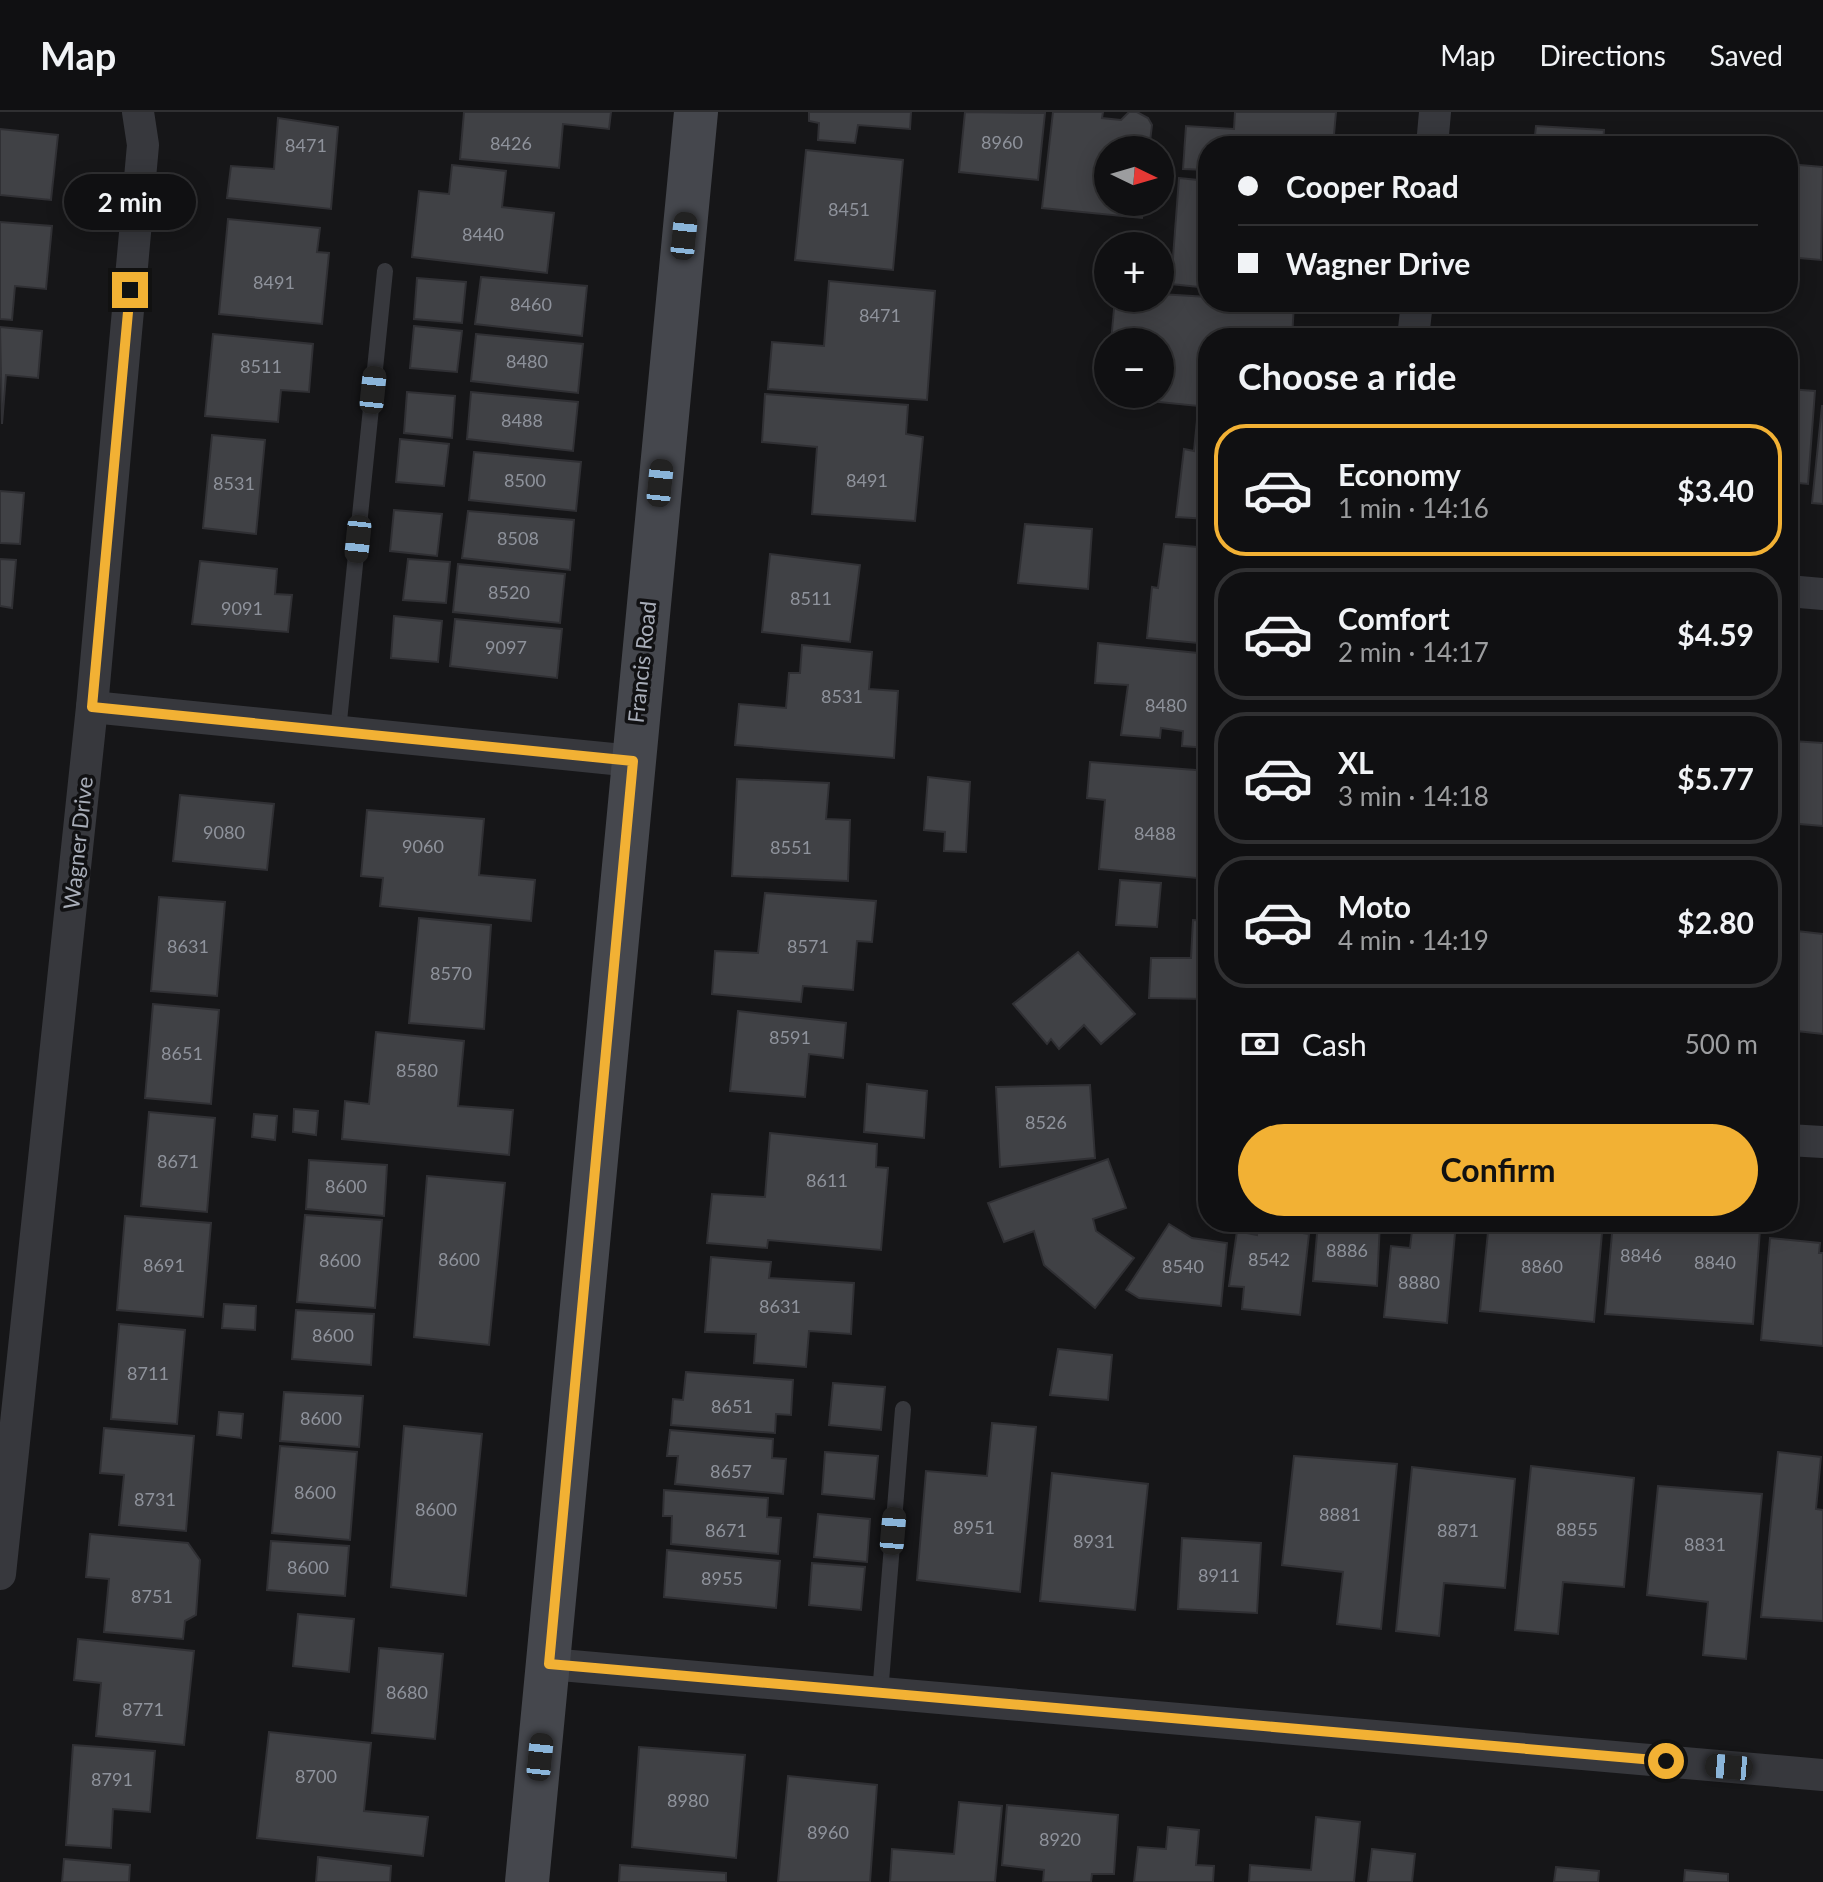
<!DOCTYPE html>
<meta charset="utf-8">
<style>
:root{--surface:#101012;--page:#1e1e20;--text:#f1f3f6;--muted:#9c9d9f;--line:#303032;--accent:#f2b134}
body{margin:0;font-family:Lato,sans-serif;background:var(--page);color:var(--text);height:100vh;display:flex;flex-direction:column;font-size:30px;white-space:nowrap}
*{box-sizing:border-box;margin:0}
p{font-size:26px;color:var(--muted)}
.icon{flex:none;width:44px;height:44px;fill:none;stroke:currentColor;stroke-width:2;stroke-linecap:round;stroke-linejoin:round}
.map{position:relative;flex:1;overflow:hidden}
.panel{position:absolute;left:1198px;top:216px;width:600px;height:904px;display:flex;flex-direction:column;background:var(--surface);border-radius:32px;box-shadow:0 4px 20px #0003,0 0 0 2px var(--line)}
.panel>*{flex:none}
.banner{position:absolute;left:1198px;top:24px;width:600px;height:176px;border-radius:32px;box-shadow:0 4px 20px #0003,0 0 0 2px var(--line);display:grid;align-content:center;height:176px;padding:0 40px;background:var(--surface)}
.needle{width:52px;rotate:95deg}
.fabs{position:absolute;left:1094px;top:24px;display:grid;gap:16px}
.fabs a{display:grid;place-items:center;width:80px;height:80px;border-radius:50%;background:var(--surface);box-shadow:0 4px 20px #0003,0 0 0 2px var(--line);font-size:40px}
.end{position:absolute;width:36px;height:36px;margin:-18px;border:10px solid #f2b134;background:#111;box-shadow:0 0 0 4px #111}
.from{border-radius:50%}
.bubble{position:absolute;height:56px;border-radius:28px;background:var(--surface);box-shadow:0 4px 20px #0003,0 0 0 2px var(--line);font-size:26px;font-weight:700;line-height:56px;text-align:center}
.car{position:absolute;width:24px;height:48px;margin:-24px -12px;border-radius:10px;box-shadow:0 0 6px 2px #0007;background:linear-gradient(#222 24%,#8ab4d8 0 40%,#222 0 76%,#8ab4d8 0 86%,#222 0)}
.banner b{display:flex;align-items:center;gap:28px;height:76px;font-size:30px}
.banner b+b{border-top:2px solid var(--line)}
.banner i{width:20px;height:20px;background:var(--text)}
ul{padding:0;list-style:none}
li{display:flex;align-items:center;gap:24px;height:132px;margin:0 16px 12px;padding:0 24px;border:4px solid var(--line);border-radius:32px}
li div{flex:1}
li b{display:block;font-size:30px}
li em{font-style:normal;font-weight:700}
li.selected{border-color:var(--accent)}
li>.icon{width:72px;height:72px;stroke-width:1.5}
h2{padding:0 40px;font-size:36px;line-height:96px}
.pay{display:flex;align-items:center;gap:20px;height:88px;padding:0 40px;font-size:30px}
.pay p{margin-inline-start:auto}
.action{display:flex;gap:16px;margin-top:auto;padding:16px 40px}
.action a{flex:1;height:92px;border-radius:48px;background:var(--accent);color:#111;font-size:32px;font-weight:700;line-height:92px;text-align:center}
header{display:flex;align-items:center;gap:48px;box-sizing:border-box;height:112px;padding:0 40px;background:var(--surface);border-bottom:2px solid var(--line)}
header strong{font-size:38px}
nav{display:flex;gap:44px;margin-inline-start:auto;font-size:28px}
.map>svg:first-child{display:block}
.building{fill:#404145;stroke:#303034;stroke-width:2}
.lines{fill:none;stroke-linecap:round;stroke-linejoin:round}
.lane{stroke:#37383d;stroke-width:16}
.street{stroke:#37383d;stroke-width:32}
.secondary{stroke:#45474d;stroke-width:44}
.route{stroke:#f2b134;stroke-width:10}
.labels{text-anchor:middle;stroke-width:7;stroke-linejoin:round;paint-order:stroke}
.number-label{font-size:18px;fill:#8e929b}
.street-label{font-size:22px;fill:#a8adb8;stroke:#111113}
</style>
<header>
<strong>Map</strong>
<nav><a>Map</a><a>Directions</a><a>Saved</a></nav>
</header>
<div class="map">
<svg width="1823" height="1770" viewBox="0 0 1823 1770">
<rect width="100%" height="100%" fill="#161618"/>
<g class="building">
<path d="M464,0H611L609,17L563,12L559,56L460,47Z"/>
<path d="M809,0H911L910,17L858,13L855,31L818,28L819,11L809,9Z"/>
<path d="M965,0L1045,1L1038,68L959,60Z"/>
<path d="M1053,0H1103L1102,6L1121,8L1129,0H1137L1148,6L1152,13L1149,38H1108V90H1143L1142,106L1042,96Z"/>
<path d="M1235,0H1336L1333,34H1208V58L1183,57L1186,14L1234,17Z"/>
<path d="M278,6L338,15L331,97L227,86L231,54L274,57Z"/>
<path d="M1536,14L1604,18L1603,34H1506V28L1534,32Z"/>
<path d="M0,17L58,23L51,88L0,83Z"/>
<path d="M806,38L903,48L893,158L795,148Z"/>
<path d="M1788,52L1823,55L1821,148L1788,145Z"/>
<path d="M452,53L506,59L502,95L554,101L547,161L412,145L419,79L449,82Z"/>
<path d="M1179,66L1208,69V176L1171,172Z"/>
<path d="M228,107L320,116L317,140L329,141L322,212L219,202Z"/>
<path d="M0,110L52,114L46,177L15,174L12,208L0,207Z"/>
<path d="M481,165L587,174L582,224L475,212Z"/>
<path d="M417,166L466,170L462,211L414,207Z"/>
<path d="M829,169L935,179L927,288L768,277L772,230L824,234Z"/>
<path d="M1160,182L1208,185V190L1294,192L1292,226H1208V295L1120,286L1121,282H1160V230H1111L1115,186H1160Z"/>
<path d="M414,214L462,219L457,260L410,256Z"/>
<path d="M0,215L42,219L38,266L6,263L2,312Z"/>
<path d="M213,222L313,232L309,280L281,278L278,310L205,304Z"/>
<path d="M476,222L583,232L578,281L471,269Z"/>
<path d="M1788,277L1815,279L1808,372L1788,370Z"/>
<path d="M407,280L455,284L452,326L404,321Z"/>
<path d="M471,280L578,290L573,339L467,327Z"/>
<path d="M765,282L908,293L906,322L923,325L915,409L812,402L817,335L762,330Z"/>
<path d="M1822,294H1823V392L1812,391Z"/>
<path d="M1197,308L1208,309V407L1176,405L1184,337L1194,339Z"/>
<path d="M212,323L265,328L256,422L203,416Z"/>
<path d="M400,327L449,332L444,374L396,370Z"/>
<path d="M474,340L581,350L576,399L469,388Z"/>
<path d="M0,379L24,381L20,432L0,431Z"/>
<path d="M394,398L442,402L437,444L390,439Z"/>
<path d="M468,399L574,408L570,458L462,446Z"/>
<path d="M1025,412L1092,417L1088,477L1018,471Z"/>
<path d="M1164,432L1208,436V532L1147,526L1152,475L1158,476Z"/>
<path d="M770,442L860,453L850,530L762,520Z"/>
<path d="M0,447L16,448L12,496L0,494Z"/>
<path d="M408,447L450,450L446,491L403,488Z"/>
<path d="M200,449L277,457L275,482L292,483L288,520L192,512Z"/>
<path d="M458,452L565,462L560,511L453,500Z"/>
<path d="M394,504L442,509L438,550L391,546Z"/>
<path d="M455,507L562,517L557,566L450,554Z"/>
<path d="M1098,531L1208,542V636L1182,634L1183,619L1161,616L1160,626L1121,623L1128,573L1095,571Z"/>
<path d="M802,533L872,540L869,577L898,579L894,646L735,633L739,592L786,596L789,561H800Z"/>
<path d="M1792,629L1823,631V714L1788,711V664Z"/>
<path d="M1090,650L1208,659V767L1099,757L1105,688L1087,686Z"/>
<path d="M928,665L970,670L966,740L944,739L945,720L924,718Z"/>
<path d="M737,667L829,671L826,707L850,708L848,769L732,764Z"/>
<path d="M180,683L274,692L267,758L173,749Z"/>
<path d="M367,698L484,707L479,763L535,768L531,809L380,794L383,766L361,764Z"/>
<path d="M1120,768L1161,771L1157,815L1116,813Z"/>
<path d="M765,781L876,789L872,830L857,829L853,878L803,874L801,890L712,882L715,839L758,841Z"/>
<path d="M159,785L225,790L217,884L151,879Z"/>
<path d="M419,806L491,813L484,917L409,911Z"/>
<path d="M1193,808L1208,809V887L1149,886L1151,846H1191Z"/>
<path d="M1788,818L1823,822V922L1788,918Z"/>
<path d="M1078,840L1135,902L1101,932L1084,913L1059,937L1051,927L1047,932L1013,892Z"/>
<path d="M153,892L219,898L211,992L145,986Z"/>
<path d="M738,899L846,911L843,946L809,942L805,985L730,979Z"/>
<path d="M376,920L464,929L458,994L513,998L509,1043L342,1027L345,989L369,992Z"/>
<path d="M867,972L927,979L924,1026L864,1020Z"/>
<path d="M1090,973L1095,1046L1000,1055L996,975Z"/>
<path d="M294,997L318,999L316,1023L293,1020Z"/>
<path d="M149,1000L215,1006L207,1100L141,1094Z"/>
<path d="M254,1002L277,1004L275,1028L252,1025Z"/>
<path d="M770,1021L877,1032L876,1055L888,1056L881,1138L768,1128L767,1136L707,1131L712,1082L765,1085Z"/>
<path d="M1108,1047L1126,1096L1093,1107L1096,1119L1134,1146L1095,1196L1044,1153L1034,1119L1004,1130L988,1091Z"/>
<path d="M309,1048L387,1053L384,1104L306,1097Z"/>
<path d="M427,1064L505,1071L489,1233L414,1225Z"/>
<path d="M305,1103L382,1108L375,1196L297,1190Z"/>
<path d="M125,1104L211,1111L203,1205L117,1198Z"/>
<path d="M1318,1110H1380L1377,1174L1313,1169Z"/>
<path d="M1413,1110H1456L1447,1211L1384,1205L1391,1134L1410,1136Z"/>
<path d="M1489,1110H1603L1594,1210L1480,1199Z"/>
<path d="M1613,1110H1685L1760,1118L1753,1212L1605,1202Z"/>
<path d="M1169,1112L1192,1126L1227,1131L1221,1194L1139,1186L1126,1178Z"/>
<path d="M1258,1114L1309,1122L1300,1203L1242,1197L1244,1175L1229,1174L1237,1119L1257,1123Z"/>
<path d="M1770,1126L1820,1131L1819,1141H1823V1234L1761,1228Z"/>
<path d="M711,1145L771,1150L769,1166L854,1171L851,1222L809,1219L806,1255L754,1251L756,1222L705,1220Z"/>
<path d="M224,1192L256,1194L255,1218L222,1216Z"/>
<path d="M296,1198L374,1202L371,1253L292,1247Z"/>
<path d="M119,1212L185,1218L177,1312L111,1307Z"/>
<path d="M1058,1237L1112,1243L1108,1288L1050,1283Z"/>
<path d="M686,1260L793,1268L791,1303L776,1302L775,1321L671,1313L673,1287L683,1288Z"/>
<path d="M833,1271L885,1275L881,1318L829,1313Z"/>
<path d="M284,1280L363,1284L359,1335L280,1329Z"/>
<path d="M219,1300L243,1302L241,1326L217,1323Z"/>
<path d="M992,1311L1036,1315L1020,1480L917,1468L926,1359L987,1364Z"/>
<path d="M404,1314L482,1322L466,1484L391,1475Z"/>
<path d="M104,1316L194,1324L186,1419L119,1413L124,1363L100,1361Z"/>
<path d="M670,1318L773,1327L772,1346L786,1347L783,1382L675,1372L678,1344H667Z"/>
<path d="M280,1334L357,1340L350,1428L272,1421Z"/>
<path d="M825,1340L878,1344L874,1387L822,1382Z"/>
<path d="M1778,1340L1821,1345L1816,1397L1823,1398V1509L1761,1505Z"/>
<path d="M1294,1344L1397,1352L1381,1517L1337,1512L1343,1460L1282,1453Z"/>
<path d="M1531,1354L1634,1366L1624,1475L1563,1470L1558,1522L1515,1518Z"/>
<path d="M1412,1355L1515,1367L1505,1476L1444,1471L1439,1524L1396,1519Z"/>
<path d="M1052,1361L1148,1372L1135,1498L1040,1489Z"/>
<path d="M1658,1374L1762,1382L1746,1547L1703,1543L1708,1490L1647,1483Z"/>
<path d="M664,1378L768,1386L767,1405L781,1406L778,1442L671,1432L672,1404H663Z"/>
<path d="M818,1402L870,1407L867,1450L814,1445Z"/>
<path d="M90,1422L188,1431L200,1448L196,1503L185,1509L183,1527L104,1520L109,1467L86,1465Z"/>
<path d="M1182,1426L1261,1431L1257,1501L1178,1497Z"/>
<path d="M271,1429L349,1434L345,1484L267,1478Z"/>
<path d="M667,1438L780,1449L776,1496L664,1485Z"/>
<path d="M812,1451L865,1455L861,1498L809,1493Z"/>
<path d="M298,1502L354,1507L349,1560L293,1554Z"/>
<path d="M78,1527L194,1539L184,1633L96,1624L101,1571L74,1568Z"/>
<path d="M379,1536L443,1542L435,1627L372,1621Z"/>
<path d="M269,1620L371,1631L364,1699L428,1705L423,1744L257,1726Z"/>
<path d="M73,1633L155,1639L150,1700L113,1697L111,1736L66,1733Z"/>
<path d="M639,1635L745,1643L736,1746L632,1735Z"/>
<path d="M788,1664L877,1673L870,1770H778Z"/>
<path d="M959,1690L1002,1694L995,1770H890L892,1737L954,1742Z"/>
<path d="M1007,1693L1118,1703L1114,1762H1092L1091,1770H1043L1044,1758L1002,1753Z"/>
<path d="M1316,1705L1360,1710L1354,1770H1249L1250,1753L1311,1758Z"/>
<path d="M1168,1715L1199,1718L1196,1753L1214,1754L1213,1770H1134L1138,1735L1166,1737Z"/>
<path d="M1372,1737L1415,1742L1412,1770H1368Z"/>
<path d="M318,1745L391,1754L390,1770H316Z"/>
<path d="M64,1747L130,1753L129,1770H62Z"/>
<path d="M620,1753L726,1761V1770H619Z"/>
<path d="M1556,1755L1599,1759L1598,1770H1554Z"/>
<path d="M1685,1758L1728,1762V1770H1684Z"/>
</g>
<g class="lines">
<g class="lane">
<path d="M338,619L385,159"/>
<path d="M880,1582L903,1297"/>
</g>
<g class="street">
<path d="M1432,34L1435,0"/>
<path d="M1413,226L1417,190"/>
<path d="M1788,479L1823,482"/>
<path d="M92,595L633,649"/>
<path d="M1788,1028L1823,1030"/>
<path d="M0,1462L92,595L143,33L138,0"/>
<path d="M549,1552L1823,1663"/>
</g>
<path class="secondary" d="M527,1770L696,0"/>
</g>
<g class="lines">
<path class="route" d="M130,178L92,595L633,649L549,1552L1666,1649"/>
</g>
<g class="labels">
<g class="number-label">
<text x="1002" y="37">8960</text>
<text x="511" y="38">8426</text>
<text x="306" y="40">8471</text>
<text x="849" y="104">8451</text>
<text x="483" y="129">8440</text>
<text x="274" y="177">8491</text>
<text x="531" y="199">8460</text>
<text x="880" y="210">8471</text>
<text x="527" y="256">8480</text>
<text x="261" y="261">8511</text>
<text x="522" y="315">8488</text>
<text x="525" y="375">8500</text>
<text x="867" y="375">8491</text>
<text x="234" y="378">8531</text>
<text x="518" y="433">8508</text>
<text x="509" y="487">8520</text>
<text x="811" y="493">8511</text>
<text x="242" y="503">9091</text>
<text x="506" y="542">9097</text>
<text x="842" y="591">8531</text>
<text x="1166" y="600">8480</text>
<text x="224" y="727">9080</text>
<text x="1155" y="728">8488</text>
<text x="423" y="741">9060</text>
<text x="791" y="742">8551</text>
<text x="188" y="841">8631</text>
<text x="808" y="841">8571</text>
<text x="451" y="868">8570</text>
<text x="790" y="932">8591</text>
<text x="182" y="948">8651</text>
<text x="417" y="965">8580</text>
<text x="1046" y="1017">8526</text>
<text x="178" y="1056">8671</text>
<text x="827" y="1075">8611</text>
<text x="346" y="1081">8600</text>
<text x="1347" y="1145">8886</text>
<text x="1641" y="1150">8846</text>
<text x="459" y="1154">8600</text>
<text x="1269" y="1154">8542</text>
<text x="340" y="1155">8600</text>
<text x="1715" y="1157">8840</text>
<text x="164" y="1160">8691</text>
<text x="1183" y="1161">8540</text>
<text x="1542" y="1161">8860</text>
<text x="1419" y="1177">8880</text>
<text x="780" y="1201">8631</text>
<text x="333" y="1230">8600</text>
<text x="148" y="1268">8711</text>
<text x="732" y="1301">8651</text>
<text x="321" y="1313">8600</text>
<text x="731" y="1366">8657</text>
<text x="315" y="1387">8600</text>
<text x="155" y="1394">8731</text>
<text x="436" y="1404">8600</text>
<text x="1340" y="1409">8881</text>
<text x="974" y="1422">8951</text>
<text x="1577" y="1424">8855</text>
<text x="726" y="1425">8671</text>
<text x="1458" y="1425">8871</text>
<text x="1094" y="1436">8931</text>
<text x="1705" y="1439">8831</text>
<text x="308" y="1462">8600</text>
<text x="1219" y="1470">8911</text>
<text x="722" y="1473">8955</text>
<text x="152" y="1491">8751</text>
<text x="407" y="1587">8680</text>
<text x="143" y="1604">8771</text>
<text x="316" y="1671">8700</text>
<text x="112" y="1674">8791</text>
<text x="688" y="1695">8980</text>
<text x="828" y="1727">8960</text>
<text x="1060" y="1734">8920</text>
</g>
<g class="street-label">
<text transform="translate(642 550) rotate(-84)" y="8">Francis Road</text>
<text transform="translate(78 731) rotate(-84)" y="8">Wagner Drive</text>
</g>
</g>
</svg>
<div class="fabs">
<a><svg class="needle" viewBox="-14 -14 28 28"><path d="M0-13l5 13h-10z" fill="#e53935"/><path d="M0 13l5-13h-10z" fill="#9c9d9f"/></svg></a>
<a>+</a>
<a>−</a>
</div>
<i class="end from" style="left:1666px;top:1649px"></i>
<i class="end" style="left:130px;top:178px"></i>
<div class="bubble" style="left:64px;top:62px;width:132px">2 min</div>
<i class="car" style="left:684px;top:124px;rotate:6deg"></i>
<i class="car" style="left:373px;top:278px;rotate:6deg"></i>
<i class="car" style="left:660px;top:371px;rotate:6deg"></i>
<i class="car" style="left:358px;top:427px;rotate:186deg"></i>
<i class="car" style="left:893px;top:1419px;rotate:5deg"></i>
<i class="car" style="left:540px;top:1645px;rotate:6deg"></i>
<i class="car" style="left:1729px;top:1655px;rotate:275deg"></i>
<div class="banner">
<b><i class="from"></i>Cooper Road</b>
<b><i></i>Wagner Drive</b>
</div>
<section class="panel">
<h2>Choose a ride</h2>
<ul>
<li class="selected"><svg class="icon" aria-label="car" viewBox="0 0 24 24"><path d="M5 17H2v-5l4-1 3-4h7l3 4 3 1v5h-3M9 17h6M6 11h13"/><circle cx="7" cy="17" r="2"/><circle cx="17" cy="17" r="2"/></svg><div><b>Economy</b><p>1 min · 14:16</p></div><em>$3.40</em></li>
<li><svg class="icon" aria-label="car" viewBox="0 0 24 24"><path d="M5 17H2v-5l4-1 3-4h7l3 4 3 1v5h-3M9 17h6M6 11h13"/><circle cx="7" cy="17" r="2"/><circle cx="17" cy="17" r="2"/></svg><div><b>Comfort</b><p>2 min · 14:17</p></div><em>$4.59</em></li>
<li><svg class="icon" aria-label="car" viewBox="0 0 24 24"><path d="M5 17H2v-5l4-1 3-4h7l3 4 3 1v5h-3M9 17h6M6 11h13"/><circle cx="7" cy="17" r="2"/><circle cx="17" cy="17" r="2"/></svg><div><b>XL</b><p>3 min · 14:18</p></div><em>$5.77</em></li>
<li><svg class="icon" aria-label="car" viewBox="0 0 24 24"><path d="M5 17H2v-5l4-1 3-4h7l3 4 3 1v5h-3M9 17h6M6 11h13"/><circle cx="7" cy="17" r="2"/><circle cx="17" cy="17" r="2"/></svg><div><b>Moto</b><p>4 min · 14:19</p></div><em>$2.80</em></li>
</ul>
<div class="pay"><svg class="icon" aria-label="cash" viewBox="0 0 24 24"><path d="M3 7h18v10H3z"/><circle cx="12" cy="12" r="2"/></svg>Cash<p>500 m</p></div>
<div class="action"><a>Confirm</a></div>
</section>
</div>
